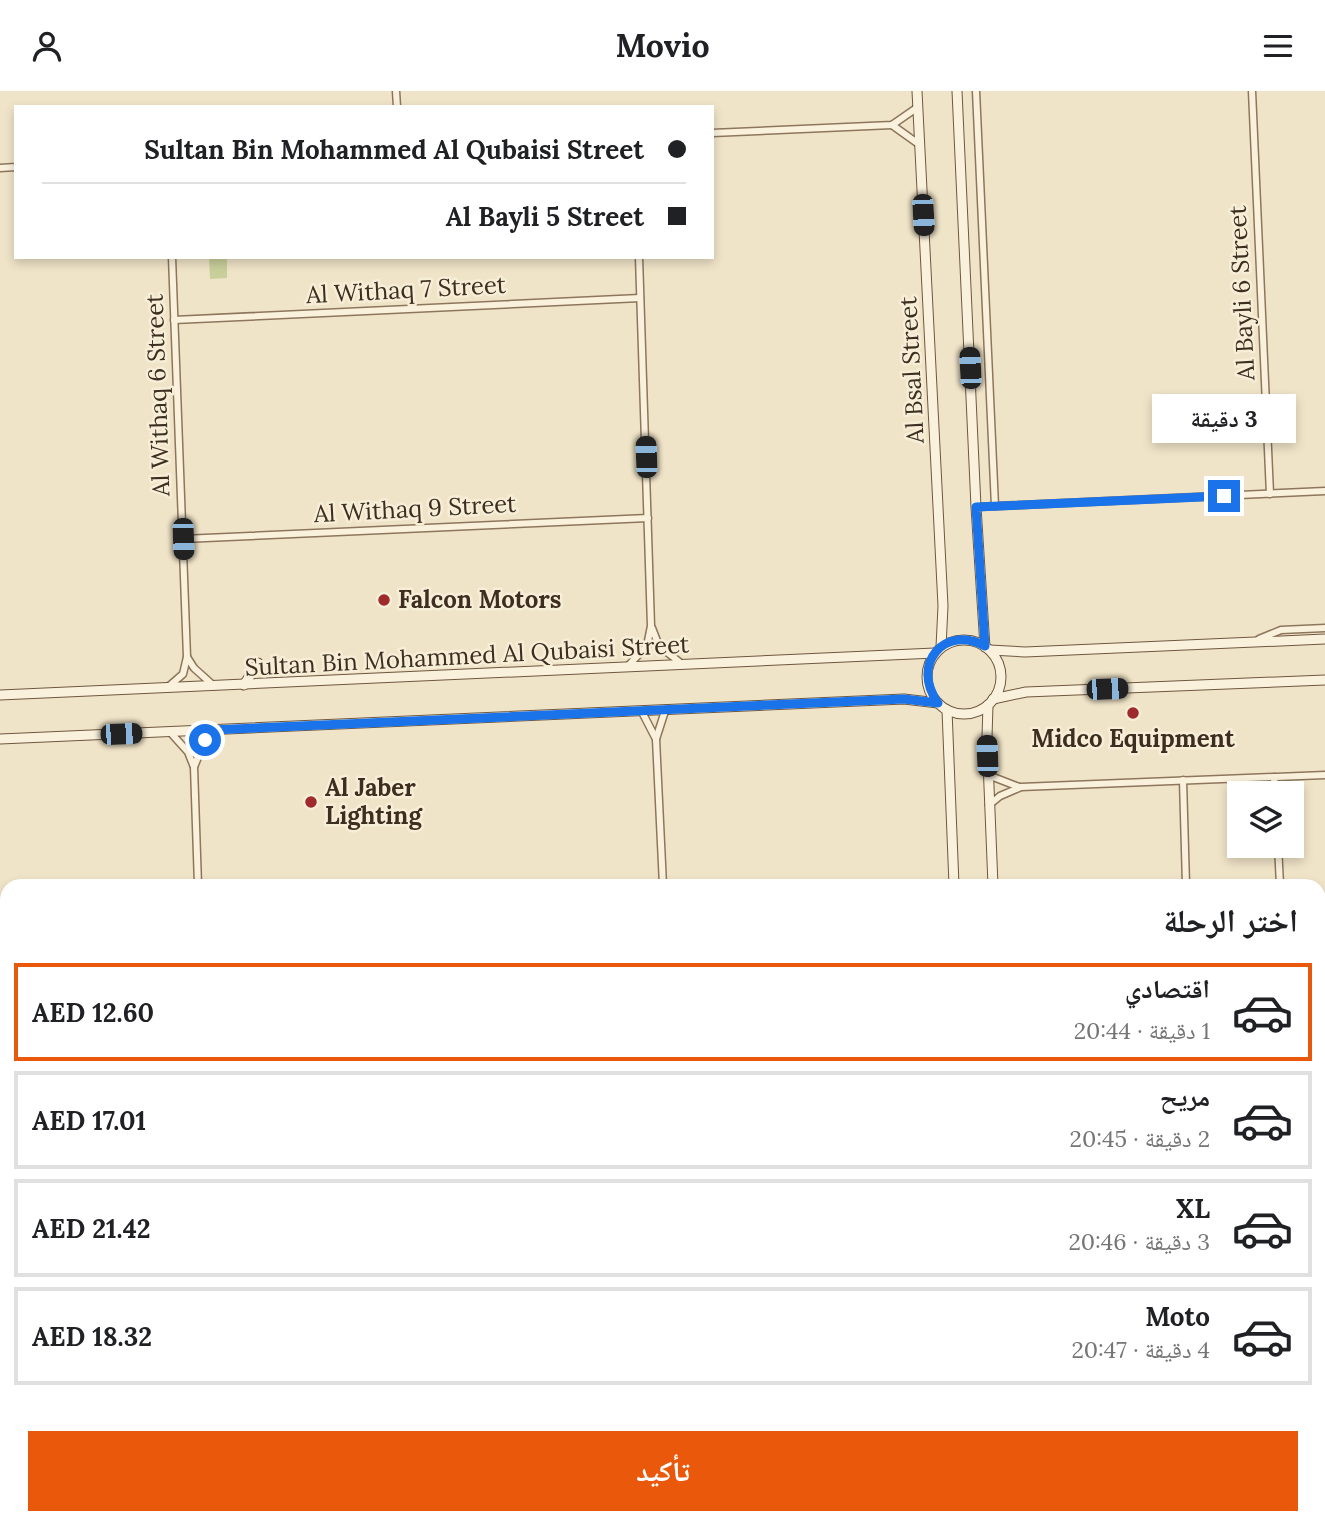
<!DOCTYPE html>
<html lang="ar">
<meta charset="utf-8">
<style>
:root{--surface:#fff;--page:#f6f6f6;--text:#202124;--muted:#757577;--line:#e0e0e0;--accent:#ea580c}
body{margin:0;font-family:Lora,"Noto Naskh Arabic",serif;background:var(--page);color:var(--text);direction:rtl;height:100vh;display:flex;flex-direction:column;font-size:26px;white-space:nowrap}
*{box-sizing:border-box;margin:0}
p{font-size:23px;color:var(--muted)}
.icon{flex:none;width:38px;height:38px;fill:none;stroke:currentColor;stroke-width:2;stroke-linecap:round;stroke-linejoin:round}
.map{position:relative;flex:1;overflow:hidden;direction:ltr}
.side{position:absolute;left:0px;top:788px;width:1326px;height:646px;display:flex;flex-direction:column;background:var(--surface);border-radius:21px 21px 0 0;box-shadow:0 4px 10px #0003;direction:rtl}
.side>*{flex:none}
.top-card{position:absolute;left:14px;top:14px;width:700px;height:154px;border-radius:0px;box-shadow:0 4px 10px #0003;direction:rtl;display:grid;align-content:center;height:154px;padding:0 28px;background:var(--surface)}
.controls{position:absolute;left:1227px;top:690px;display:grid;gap:14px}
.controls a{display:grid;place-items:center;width:77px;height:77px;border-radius:0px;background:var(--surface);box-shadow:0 4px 10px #0003;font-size:35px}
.end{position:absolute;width:32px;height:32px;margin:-16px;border:9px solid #1a73e8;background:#fff;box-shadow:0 0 0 4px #fff}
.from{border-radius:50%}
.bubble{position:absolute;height:49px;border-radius:0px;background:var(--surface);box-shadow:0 4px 10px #0003;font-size:23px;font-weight:800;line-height:49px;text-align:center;direction:rtl}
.car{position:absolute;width:21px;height:42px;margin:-21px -10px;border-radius:9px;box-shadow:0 0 5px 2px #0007;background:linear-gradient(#222 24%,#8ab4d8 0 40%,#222 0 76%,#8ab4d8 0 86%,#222 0)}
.top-card b{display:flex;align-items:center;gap:24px;height:66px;font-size:26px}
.top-card b+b{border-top:2px solid var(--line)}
.top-card i{width:18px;height:18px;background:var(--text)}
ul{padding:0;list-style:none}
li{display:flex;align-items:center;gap:21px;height:98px;margin:0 14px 10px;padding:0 14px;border:4px solid var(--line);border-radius:0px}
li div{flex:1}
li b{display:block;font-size:26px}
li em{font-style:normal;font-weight:800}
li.current{border-color:var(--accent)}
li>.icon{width:63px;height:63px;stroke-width:1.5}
h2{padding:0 28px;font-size:32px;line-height:84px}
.primary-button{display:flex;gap:14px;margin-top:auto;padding:14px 28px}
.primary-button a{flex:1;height:80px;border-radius:0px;background:var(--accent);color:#fff;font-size:28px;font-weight:800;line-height:80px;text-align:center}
header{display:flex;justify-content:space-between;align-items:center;height:91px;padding:0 28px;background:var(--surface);font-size:32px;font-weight:800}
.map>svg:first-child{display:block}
.green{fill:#c9cf9b}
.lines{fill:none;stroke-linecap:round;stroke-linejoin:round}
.street-casing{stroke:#8d765c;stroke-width:9}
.secondary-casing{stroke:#6f573f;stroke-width:11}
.street{stroke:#faf1dc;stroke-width:6}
.secondary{stroke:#faf1dc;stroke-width:9}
.route{stroke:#1a73e8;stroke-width:9}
.poi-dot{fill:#9e2a2b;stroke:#f7eed8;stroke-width:2.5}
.labels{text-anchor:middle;stroke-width:5;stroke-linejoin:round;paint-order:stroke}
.street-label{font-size:24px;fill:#3d2e20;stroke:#f7eed8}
.poi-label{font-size:24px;font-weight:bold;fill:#3d2e20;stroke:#f7eed8;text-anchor:start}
</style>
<header><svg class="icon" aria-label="menu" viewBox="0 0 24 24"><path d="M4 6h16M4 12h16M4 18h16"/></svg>Movio<svg class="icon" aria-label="person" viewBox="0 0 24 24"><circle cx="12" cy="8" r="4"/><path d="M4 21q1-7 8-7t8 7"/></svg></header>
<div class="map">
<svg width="1325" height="1432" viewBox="0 0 1325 1432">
<rect width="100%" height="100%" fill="#f0e4c8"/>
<path class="green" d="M209,166H227V187L210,188Z"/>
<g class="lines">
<defs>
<g id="street">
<path d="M396,0L397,16"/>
<path d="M976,0L995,415"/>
<path d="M1252,0L1270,403"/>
<path d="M892,34L920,54"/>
<path d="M712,42L892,34L918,16"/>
<path d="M0,77L16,76"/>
<path d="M174,229L640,207"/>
<path d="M976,416L1325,400"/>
<path d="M183,448L648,427"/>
<path d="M652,537L659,555L682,573"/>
<path d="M1259,548L1281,539L1325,537"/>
<path d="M187,566L194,577L214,595"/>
<path d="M627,576L647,555L651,535L639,166"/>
<path d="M167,597L183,583L187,566L172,166"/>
<path d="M642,621L656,648"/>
<path d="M170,641L188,661L194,676"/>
<path d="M988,684L1019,696"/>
<path d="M1274,686L1275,702"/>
<path d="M1183,689L1186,794"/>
<path d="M989,714L1000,705L1021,696L1325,684"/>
<path d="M1278,754L1280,794"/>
<path d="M198,794L194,676L205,649L212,639"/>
<path d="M663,794L656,648L665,620"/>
<path d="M1320,838H1325"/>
<path d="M1320,996H1325"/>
<path d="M1320,1284H1325"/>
<path d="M1320,1392H1325"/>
<path d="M1040,1426V1432"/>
<path d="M1152,1426L1153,1432"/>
<path d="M1314,1426V1432"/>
</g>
<g id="secondary">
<path d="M917,0L943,515L941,556"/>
<path d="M957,0L976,416L985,556"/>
<circle cx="964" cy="586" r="37"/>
<path d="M990,559L1025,561L1325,548"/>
<path d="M244,594L258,572"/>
<path d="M0,604L935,562"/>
<path d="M993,608L1026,601L1325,589"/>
<path d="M988,614L987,646L993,794"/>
<path d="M947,619L954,794"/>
<path d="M0,648L904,608L938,612"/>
<path d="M1320,1093H1325"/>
<path d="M1320,1130H1325"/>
<path d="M0,1153L7,1152"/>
<path d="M0,1188H7"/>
<path d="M982,1426V1432"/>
<path d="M1017,1426L1018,1432"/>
</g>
</defs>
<use href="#street" class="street-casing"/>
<use href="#secondary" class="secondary-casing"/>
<use href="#street" class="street"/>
<use href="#secondary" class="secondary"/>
</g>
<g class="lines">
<path class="route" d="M205,649L212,639L904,608L938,612C910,573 945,533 985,555L976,416L1224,405"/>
</g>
<g class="poi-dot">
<circle cx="384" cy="509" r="7"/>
<circle cx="1133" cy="622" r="7"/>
<circle cx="311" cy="711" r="7"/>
</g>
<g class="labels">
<g class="street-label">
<text transform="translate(406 199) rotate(-3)" y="8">Al Withaq 7 Street</text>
<text transform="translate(1242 202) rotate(-93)" y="8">Al Bayli 6 Street</text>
<text transform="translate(912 279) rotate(-93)" y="8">Al Bsal Street</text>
<text transform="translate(158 304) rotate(-92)" y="8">Al Withaq 6 Street</text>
<text transform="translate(415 418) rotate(-3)" y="8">Al Withaq 9 Street</text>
<text transform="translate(467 565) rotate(-3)" y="8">Sultan Bin Mohammed Al Qubaisi Street</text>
</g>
<g class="poi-label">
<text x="398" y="517">Falcon Motors</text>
<text x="1133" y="656" text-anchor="middle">Midco Equipment</text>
<text x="325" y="705">Al Jaber<tspan x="325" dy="28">Lighting</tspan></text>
</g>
</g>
</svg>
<div class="controls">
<a><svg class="icon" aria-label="layers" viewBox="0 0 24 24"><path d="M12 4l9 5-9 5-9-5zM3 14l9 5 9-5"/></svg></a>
</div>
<i class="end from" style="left:205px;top:649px"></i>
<i class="end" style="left:1224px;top:405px"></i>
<div class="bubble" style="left:1152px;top:303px;width:144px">3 دقيقة</div>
<i class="car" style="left:923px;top:124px;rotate:177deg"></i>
<i class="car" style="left:970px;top:277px;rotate:357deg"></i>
<i class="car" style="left:646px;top:366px;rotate:358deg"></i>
<i class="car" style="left:183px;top:448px;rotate:178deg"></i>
<i class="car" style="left:1107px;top:598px;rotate:88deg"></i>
<i class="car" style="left:121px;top:643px;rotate:88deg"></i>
<i class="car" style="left:987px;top:665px;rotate:358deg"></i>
<div class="top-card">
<b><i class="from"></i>Sultan Bin Mohammed Al Qubaisi Street</b>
<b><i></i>Al Bayli 5 Street</b>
</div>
<section class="side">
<h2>اختر الرحلة</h2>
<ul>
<li class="current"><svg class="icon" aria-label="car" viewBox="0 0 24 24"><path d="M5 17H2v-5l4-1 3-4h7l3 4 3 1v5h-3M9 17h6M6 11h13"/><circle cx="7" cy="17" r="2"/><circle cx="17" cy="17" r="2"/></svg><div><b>اقتصادي</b><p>1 دقيقة · 20:44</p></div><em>AED 12.60</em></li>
<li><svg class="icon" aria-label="car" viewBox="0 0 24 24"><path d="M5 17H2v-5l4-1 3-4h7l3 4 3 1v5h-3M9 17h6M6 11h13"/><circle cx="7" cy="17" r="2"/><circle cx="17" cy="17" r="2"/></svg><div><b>مريح</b><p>2 دقيقة · 20:45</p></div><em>AED 17.01</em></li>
<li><svg class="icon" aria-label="car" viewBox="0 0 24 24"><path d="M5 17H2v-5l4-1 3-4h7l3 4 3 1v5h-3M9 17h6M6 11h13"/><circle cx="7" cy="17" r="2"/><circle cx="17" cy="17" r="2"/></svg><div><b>XL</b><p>3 دقيقة · 20:46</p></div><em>AED 21.42</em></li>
<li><svg class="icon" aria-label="car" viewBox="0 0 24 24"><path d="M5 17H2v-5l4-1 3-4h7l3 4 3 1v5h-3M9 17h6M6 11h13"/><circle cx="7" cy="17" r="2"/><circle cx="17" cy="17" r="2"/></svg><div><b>Moto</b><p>4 دقيقة · 20:47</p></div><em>AED 18.32</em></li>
</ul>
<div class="primary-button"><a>تأكيد</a></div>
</section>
</div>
